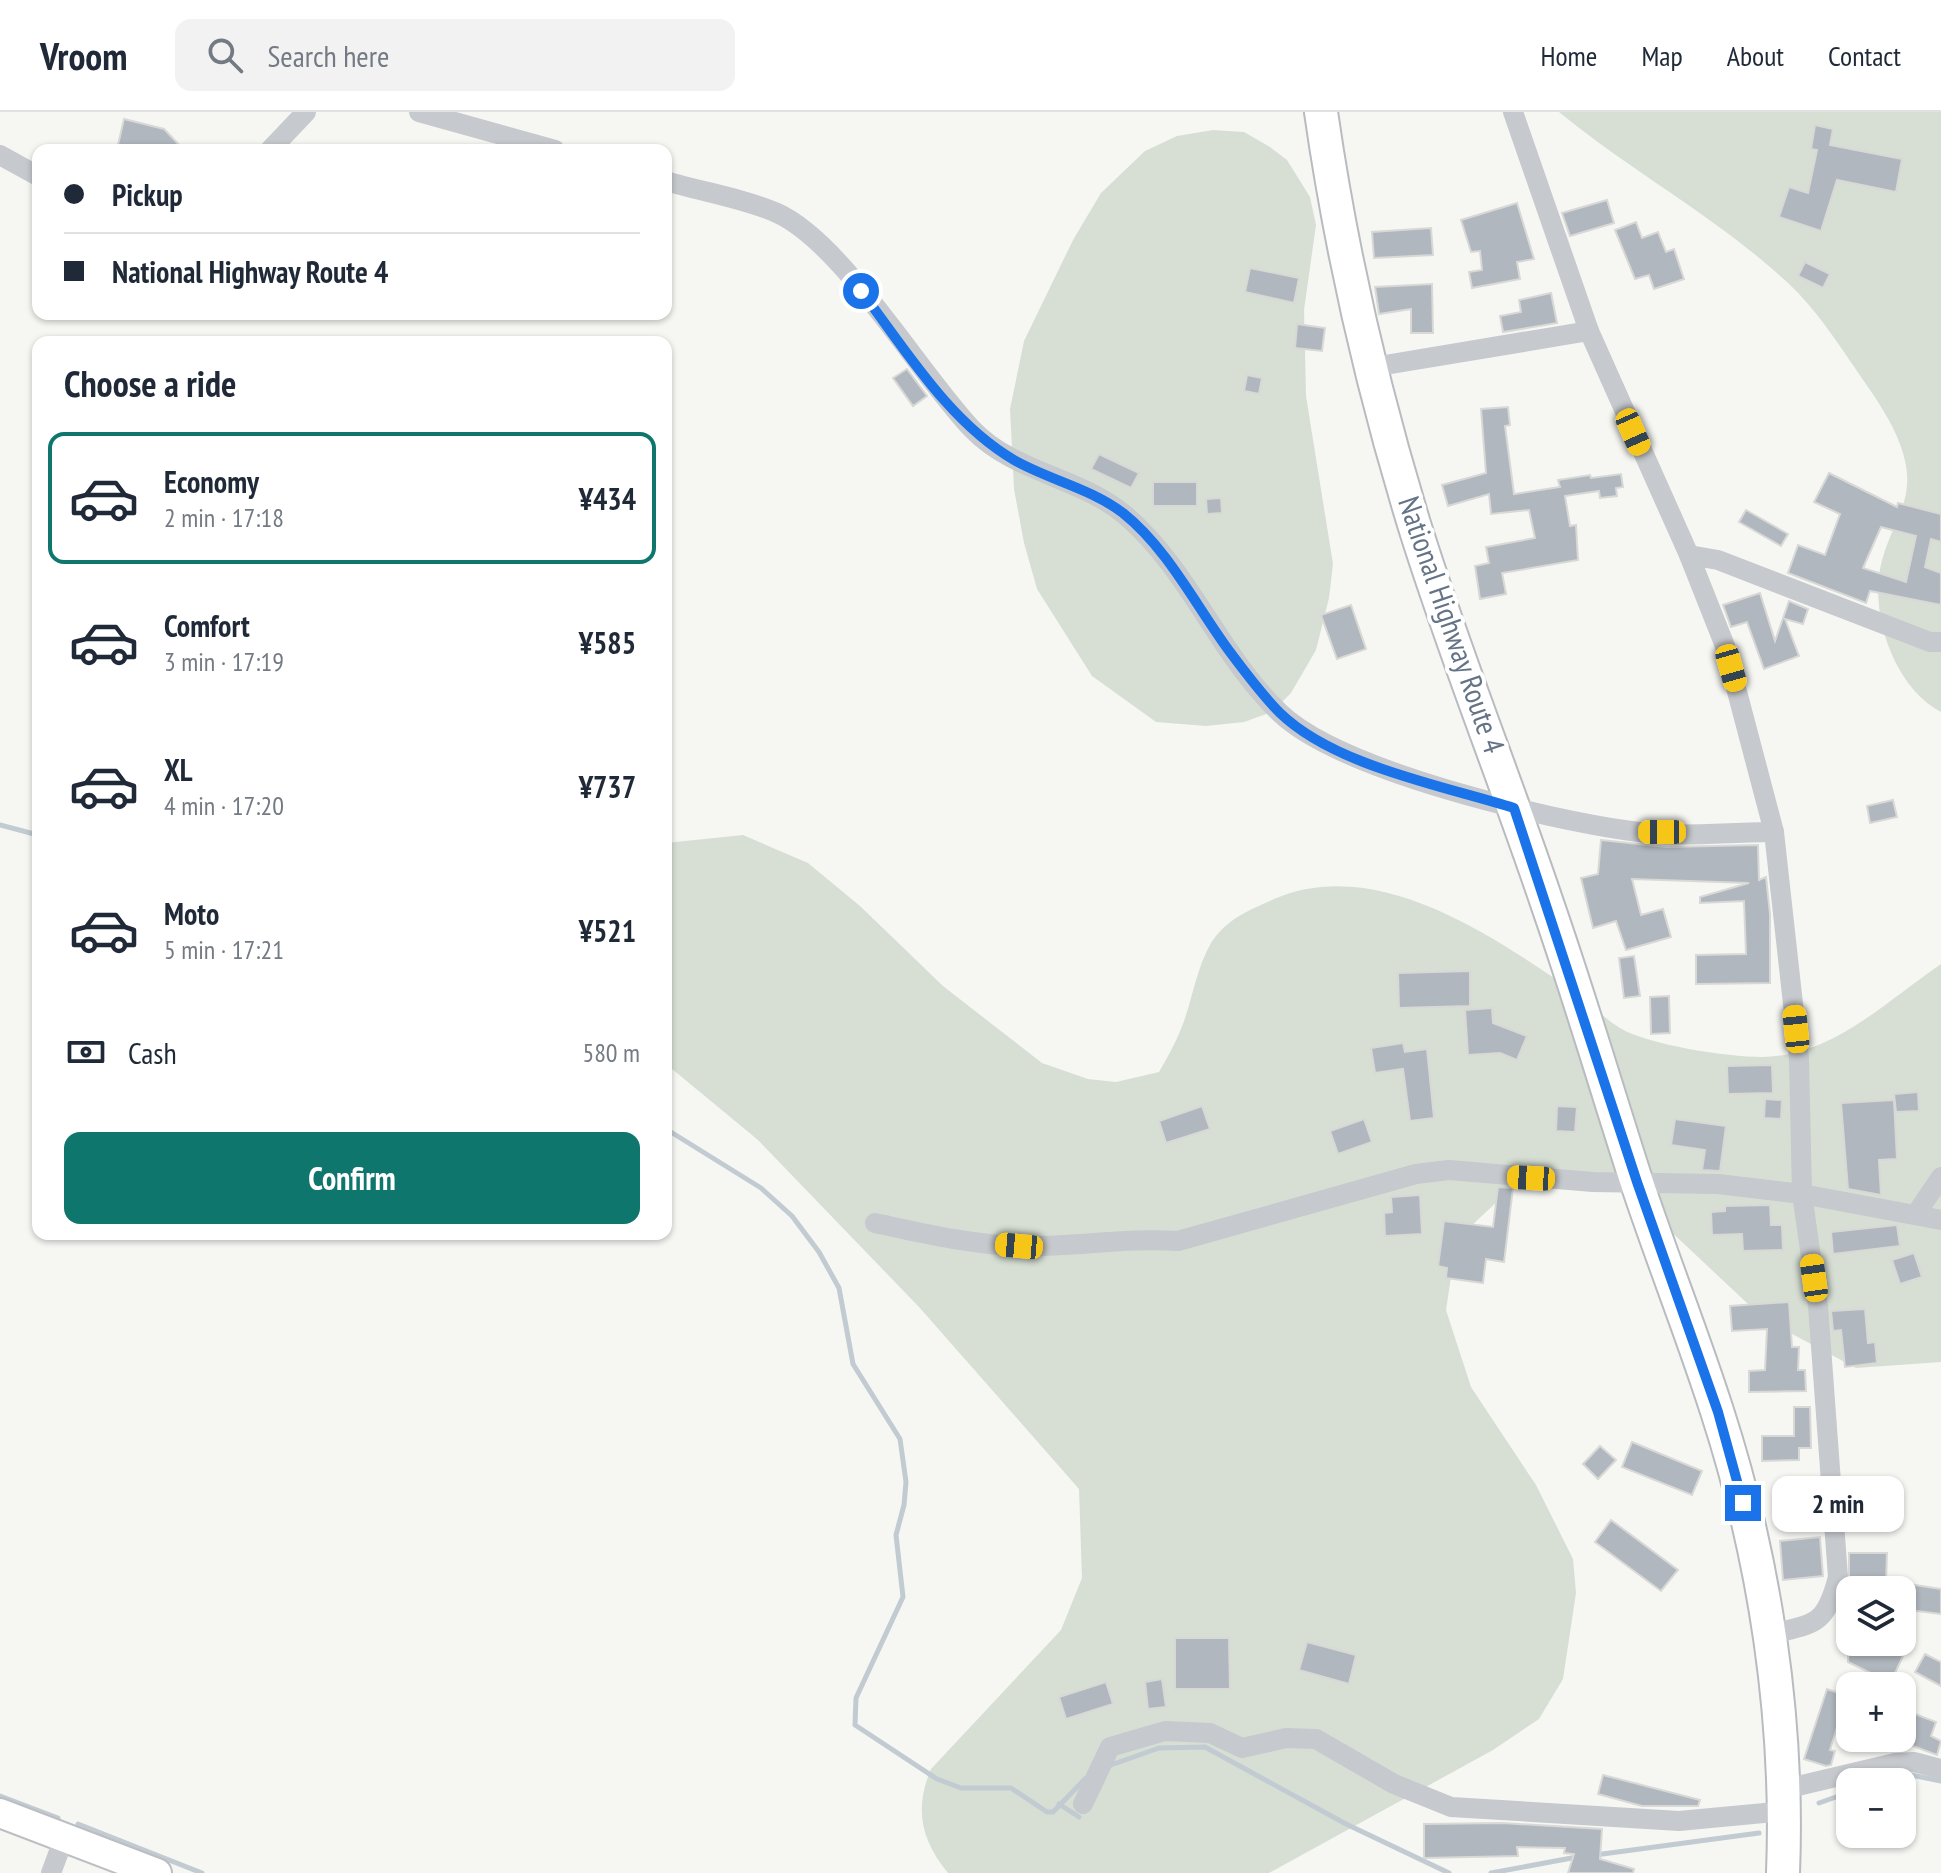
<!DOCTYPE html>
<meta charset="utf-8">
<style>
:root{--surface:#fff;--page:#f2f2f3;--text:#1f2937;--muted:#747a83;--line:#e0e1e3;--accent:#0f766e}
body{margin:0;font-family:"PT Sans Narrow",sans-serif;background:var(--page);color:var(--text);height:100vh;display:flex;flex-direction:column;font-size:30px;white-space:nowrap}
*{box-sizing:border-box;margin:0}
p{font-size:26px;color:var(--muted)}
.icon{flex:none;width:44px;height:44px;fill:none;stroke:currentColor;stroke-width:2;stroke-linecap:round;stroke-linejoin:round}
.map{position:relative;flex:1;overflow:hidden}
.sheet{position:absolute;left:32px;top:224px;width:640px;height:904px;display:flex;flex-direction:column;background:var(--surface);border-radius:16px;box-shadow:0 2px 6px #0004}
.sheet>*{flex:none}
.banner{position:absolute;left:32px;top:32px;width:640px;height:176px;border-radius:16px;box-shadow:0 2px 6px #0004;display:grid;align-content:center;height:176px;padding:0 32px;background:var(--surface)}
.fabs{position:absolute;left:1836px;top:1464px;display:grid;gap:16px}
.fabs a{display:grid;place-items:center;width:80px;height:80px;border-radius:16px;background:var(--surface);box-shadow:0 2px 6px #0004;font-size:40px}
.end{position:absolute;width:36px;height:36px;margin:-18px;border:10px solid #1a73e8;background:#fff;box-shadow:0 0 0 4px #fff}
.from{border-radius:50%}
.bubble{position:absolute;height:56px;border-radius:16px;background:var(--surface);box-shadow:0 2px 6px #0004;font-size:26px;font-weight:600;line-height:56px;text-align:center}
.car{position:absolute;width:24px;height:48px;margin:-24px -12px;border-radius:10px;box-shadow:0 0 6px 2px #0007;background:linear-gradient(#f5c518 24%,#345 0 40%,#f5c518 0 76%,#345 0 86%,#f5c518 0)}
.banner b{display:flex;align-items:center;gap:28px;height:76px;font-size:30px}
.banner b+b{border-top:2px solid var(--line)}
.banner i{width:20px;height:20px;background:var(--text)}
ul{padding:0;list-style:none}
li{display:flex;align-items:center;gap:24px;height:132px;margin:0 16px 12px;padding:0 16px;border:4px solid transparent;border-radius:16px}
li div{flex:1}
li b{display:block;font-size:30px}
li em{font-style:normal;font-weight:600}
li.selected{border-color:var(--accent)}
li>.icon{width:72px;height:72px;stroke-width:1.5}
h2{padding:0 32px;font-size:36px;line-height:96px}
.pay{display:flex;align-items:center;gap:20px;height:88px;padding:0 32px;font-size:30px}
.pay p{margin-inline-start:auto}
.cta{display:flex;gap:16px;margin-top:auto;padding:16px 32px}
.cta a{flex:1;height:92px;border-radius:16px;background:var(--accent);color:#fff;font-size:32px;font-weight:600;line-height:92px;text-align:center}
header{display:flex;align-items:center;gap:48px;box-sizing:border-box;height:112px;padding:0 40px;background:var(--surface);border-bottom:2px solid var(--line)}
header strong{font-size:38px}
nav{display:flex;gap:44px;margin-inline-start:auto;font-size:28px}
.search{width:560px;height:72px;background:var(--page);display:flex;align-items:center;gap:20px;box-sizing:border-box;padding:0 28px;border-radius:16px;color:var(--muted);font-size:30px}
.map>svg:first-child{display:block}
.green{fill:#d7dfd4}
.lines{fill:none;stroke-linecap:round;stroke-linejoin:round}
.stream{stroke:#c2cbd1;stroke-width:5}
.building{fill:#b1b7be;stroke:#d8d8d6;stroke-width:2;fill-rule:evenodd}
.secondary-casing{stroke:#bbbec3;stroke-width:32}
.trunk-casing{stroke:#b8bbbf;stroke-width:36}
.minor{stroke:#c6c9cd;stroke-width:20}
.secondary{stroke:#fff;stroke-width:28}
.trunk{stroke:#fff;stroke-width:32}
.route{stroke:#1a73e8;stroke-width:10}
.labels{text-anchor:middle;stroke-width:8;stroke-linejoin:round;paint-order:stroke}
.street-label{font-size:30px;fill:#647386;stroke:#fff}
</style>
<header>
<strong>Vroom</strong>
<div class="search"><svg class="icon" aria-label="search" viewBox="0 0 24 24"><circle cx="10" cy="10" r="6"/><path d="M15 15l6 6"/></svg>Search here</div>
<nav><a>Home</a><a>Map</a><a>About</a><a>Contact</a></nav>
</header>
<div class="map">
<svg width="1941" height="1761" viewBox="0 0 1941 1761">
<rect width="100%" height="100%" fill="#f6f7f3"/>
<g class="green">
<path d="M1559,0H1941V600C1895,576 1871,506 1880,457C1890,408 1920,389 1901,335C1892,309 1875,285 1859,262C1838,231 1815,196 1788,171C1718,106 1632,60 1559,0Z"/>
<path d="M1213,18L1244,20L1270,35L1287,48L1310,85L1316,113L1304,198L1306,284L1333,452L1329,486L1316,538L1291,581L1272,600L1244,610L1206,614L1156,610L1092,564L1037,477L1024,431L1014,377L1010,297L1024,229L1073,128L1101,81L1145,39L1177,24Z"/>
<path d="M743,723L808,751L860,794L943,874L1042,951L1088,967L1116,970L1159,960C1167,946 1175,932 1181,917C1192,890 1196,857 1211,831C1226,807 1249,798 1274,787C1377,742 1495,825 1577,882C1592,893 1605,907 1620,916C1649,933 1727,945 1762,945C1833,944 1885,890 1941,852V1250L1856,1256L1764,1207L1665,1114L1619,1077L1554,1071L1514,1074L1471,1114L1452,1158L1446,1198L1471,1275L1536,1373L1573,1447L1576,1481L1563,1567L1539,1607L1493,1638L1269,1761H948C921,1728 914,1697 931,1657L1061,1518L1082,1466L1079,1377L919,1195L758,1028L666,952V731Z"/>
</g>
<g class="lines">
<g class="stream">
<path d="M0,713L38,723"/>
<path d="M666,1017L761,1076L792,1104L819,1140L839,1176L853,1252L900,1327L906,1370L904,1393L896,1423L903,1485L856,1586L855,1613L937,1667L961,1676H1011L1047,1700H1053L1085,1667"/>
<path d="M1108,1654L1159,1636L1205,1635L1346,1712L1449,1761"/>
<path d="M1880,1670L1911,1663L1941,1669"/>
<path d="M0,1684L58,1706"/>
<path d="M1819,1691L1850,1680"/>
<path d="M1059,1692L1079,1705"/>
<path d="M78,1712L202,1761"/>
<path d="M1595,1743L1759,1721"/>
<path d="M1491,1761L1577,1745"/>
</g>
</g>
<g class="building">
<path d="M124,7L164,17L184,38H137L118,33Z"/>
<path d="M1815,13L1833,17L1830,33L1902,47L1896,80L1837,68L1821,119L1779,105L1789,75L1808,81L1817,38L1811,37Z"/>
<path d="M1607,88L1614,111L1570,124L1562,101Z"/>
<path d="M1517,91L1534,147L1517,150L1520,167L1472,176L1469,160L1482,158L1480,139L1471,140L1461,108Z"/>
<path d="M1636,110L1642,126L1658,120L1666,140L1674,137L1684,167L1654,177L1649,163L1635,167L1615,118Z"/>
<path d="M1431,116L1433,143L1374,146L1372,120Z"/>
<path d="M1805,150L1830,162L1823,176L1798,164Z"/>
<path d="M1250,156L1299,166L1294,191L1245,180Z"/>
<path d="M1432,172L1433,221H1411V197L1379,202L1375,175Z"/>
<path d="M1551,181L1557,211L1503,220L1500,204L1521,200L1519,188Z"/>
<path d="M1297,212L1325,216L1322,239L1295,236Z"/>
<path d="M907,257L927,284L913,294L893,266Z"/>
<path d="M1247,263L1262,266L1259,282L1244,279Z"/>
<path d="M1508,295L1510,313L1505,314L1514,382L1560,375L1558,368L1590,363L1591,366L1621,362L1623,375L1616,376L1617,384L1600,386L1599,379L1565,384L1570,414L1576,413L1578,448L1502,461L1506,482L1480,487L1475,454L1489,451L1486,435L1535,426L1529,398L1491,402L1489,382L1448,394L1442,373L1486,361L1481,297Z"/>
<path d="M1099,342L1139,361L1131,376L1091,357Z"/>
<path d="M1829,361L1897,395L1898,391L1941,402V430L1931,427L1925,455L1941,461V493L1870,479L1866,491L1788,461L1798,433L1825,443L1840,402L1814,390ZM1881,415L1916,424L1906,470L1863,456Z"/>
<rect x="1153" y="370" width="44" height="24"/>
<path d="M1221,386L1222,401L1207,402L1206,387Z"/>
<path d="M1746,398L1788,422L1781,434L1739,410Z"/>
<path d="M1760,481L1775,529L1789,489L1808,497L1803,512L1785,507L1799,544L1764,557L1747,510L1731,515L1723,493Z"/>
<path d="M1351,493L1366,537L1337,547L1321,503Z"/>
<path d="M1893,688L1897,705L1870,711L1867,694Z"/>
<path d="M1601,728L1666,735L1758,733L1759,768L1766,765L1770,802V871L1696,872V843L1746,842L1744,789L1700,791V785L1749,771L1632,767L1641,803L1663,797L1671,825L1626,838L1616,809L1593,816L1581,766L1598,762Z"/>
<path d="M1634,844L1640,884L1624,886L1619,846Z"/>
<path d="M1470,859V894L1399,896L1398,861Z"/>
<path d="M1669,884L1670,921L1651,922L1650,885Z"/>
<path d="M1492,896L1493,911L1527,924L1517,948L1500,941L1468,943L1465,898Z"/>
<path d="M1403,931L1405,940L1427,937L1434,1006L1410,1009L1403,957L1375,961L1371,936Z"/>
<path d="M1772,953L1773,981L1728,982L1727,954Z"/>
<path d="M1918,980L1919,999L1896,1000L1894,982Z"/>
<path d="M1765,987L1782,988L1781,1007L1764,1006Z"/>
<path d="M1894,988L1897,1047L1879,1048L1881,1083L1848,1077L1841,991Z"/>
<path d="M1202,994L1210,1017L1166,1031L1159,1009Z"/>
<path d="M1557,994L1577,995L1575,1020L1556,1019Z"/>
<path d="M1364,1007L1372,1030L1338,1042L1330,1019Z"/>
<path d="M1675,1007L1726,1014L1720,1059L1702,1058L1705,1038L1671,1033Z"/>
<path d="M1498,1075L1513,1076L1504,1150L1486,1147L1483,1171L1446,1166L1447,1156L1438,1154L1444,1109L1493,1115Z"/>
<path d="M1420,1083L1422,1122L1385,1124L1384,1101L1392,1100L1391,1085Z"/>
<path d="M1770,1093L1771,1113H1782L1783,1138L1743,1139L1742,1122L1712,1123L1711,1100L1725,1099V1094Z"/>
<path d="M1897,1113L1900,1134L1833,1142L1831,1120Z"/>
<path d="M1914,1141L1922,1165L1900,1172L1892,1148Z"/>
<path d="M1789,1190L1792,1235H1799L1798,1258H1805L1806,1279L1749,1280V1259L1765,1258L1767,1217L1732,1219L1730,1194Z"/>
<path d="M1865,1197L1868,1231L1875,1230L1877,1251L1845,1255L1841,1218L1833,1219L1831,1199Z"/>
<path d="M1794,1295H1810L1811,1336H1799V1348L1762,1349V1324H1794Z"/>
<path d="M1632,1330L1702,1359L1692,1383L1622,1355Z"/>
<path d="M1600,1334L1616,1348L1598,1367L1583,1352Z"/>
<path d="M1815,1374L1816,1394L1776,1396L1775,1376Z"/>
<path d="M1883,1375L1885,1402L1849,1404L1848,1386L1858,1385L1857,1377Z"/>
<path d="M1611,1408L1678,1458L1661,1479L1595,1430Z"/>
<path d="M1820,1425L1823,1464L1783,1468L1780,1429Z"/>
<path d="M1849,1441H1887L1886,1474L1849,1473Z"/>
<path d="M1902,1471L1941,1477V1502L1902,1497Z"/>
<path d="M1175,1526H1229L1230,1577H1175Z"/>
<path d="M1307,1530L1356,1543L1349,1572L1299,1558Z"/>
<path d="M1848,1530H1871L1903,1544L1889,1574L1869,1570L1873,1562L1848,1550Z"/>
<path d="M1925,1542L1941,1550V1574L1915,1560Z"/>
<path d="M1162,1567L1166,1595L1148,1597L1145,1570Z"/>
<path d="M1106,1570L1113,1592L1066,1607L1059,1585Z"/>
<path d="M1827,1577L1850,1585V1604L1847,1612L1839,1609L1830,1638L1835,1639L1831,1653L1826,1654L1804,1647Z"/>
<path d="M1902,1597L1936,1610L1931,1624L1941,1629L1937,1643L1902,1630Z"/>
<path d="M1603,1663L1700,1688L1698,1694H1642L1598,1682Z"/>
<path d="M1502,1711L1602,1717L1600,1747L1634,1757L1633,1761H1568L1574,1742L1564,1741L1565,1736L1517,1735L1518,1744L1424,1746V1712Z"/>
</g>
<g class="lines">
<defs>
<path id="secondary" d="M0,1701L157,1761"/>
<path id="trunk" d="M1321,0C1341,139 1373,278 1414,412C1454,541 1505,666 1548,794C1579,883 1606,975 1635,1065C1661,1144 1692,1221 1717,1299C1765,1447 1789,1606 1783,1761"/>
</defs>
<use href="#secondary" class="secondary-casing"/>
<use href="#trunk" class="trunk-casing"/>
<g class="minor">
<path d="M419,0L555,38"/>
<path d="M1513,0L1589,219L1689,443L1725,534L1774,720L1799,946L1802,1082L1818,1194L1838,1465C1825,1515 1815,1511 1768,1523"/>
<path d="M270,38L306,0"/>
<path d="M0,43L38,64"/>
<path d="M666,69C702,80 743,86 777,101C842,130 919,261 972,317C1014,361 1080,365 1125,403C1189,457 1219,543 1280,601C1341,659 1545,707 1631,719C1677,726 1727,720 1774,720"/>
<path d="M1373,255L1589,219"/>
<path d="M1689,443L1718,448L1930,530H1941"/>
<path d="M1916,1102L1941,1065"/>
<path d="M875,1111C922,1121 968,1132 1016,1134C1070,1136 1124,1125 1178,1129L1416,1062L1449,1058L1593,1070L1718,1072L1802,1082L1941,1108"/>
<path d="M1785,1677L1895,1651L1914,1650L1941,1657"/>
<path d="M1083,1692L1110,1635L1165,1619L1210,1621L1242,1636L1286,1626L1316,1627L1394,1672L1451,1695L1679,1709L1785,1699"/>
<path d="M51,1761L64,1726"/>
</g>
<use href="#secondary" class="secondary"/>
<use href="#trunk" class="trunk"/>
</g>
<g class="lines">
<path class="route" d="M861,179C906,238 949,310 1014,348C1049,368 1090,376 1123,401C1168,437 1196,494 1230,540C1245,560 1262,583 1280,601C1335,654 1441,673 1514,696L1637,1070L1718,1300L1743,1391"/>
</g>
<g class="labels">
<g class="street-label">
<text transform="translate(1451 513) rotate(71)" y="10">National Highway Route 4</text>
</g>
</g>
</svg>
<div class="fabs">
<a><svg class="icon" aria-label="layers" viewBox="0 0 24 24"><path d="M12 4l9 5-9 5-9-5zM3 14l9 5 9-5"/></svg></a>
<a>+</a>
<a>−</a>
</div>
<i class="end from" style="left:861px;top:179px"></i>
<i class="end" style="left:1743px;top:1391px"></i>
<div class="bubble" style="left:1772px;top:1364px;width:132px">2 min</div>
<i class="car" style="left:1633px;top:320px;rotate:156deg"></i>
<i class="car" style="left:1731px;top:556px;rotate:164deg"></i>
<i class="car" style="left:1662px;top:720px;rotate:270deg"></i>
<i class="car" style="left:1796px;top:917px;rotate:354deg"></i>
<i class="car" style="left:1531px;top:1066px;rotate:273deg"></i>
<i class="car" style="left:1019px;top:1134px;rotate:275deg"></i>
<i class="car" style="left:1814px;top:1166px;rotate:352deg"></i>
<div class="banner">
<b><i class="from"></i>Pickup</b>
<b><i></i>National Highway Route 4</b>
</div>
<section class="sheet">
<h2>Choose a ride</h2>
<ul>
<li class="selected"><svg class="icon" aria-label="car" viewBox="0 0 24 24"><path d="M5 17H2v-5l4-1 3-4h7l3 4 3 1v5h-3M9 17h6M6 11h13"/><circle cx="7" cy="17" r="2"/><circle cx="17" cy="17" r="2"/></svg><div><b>Economy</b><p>2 min · 17:18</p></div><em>¥434</em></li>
<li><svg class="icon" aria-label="car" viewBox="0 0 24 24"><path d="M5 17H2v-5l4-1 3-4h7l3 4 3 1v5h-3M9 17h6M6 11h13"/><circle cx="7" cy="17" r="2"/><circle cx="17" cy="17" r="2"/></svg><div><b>Comfort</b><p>3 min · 17:19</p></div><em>¥585</em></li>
<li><svg class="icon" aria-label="car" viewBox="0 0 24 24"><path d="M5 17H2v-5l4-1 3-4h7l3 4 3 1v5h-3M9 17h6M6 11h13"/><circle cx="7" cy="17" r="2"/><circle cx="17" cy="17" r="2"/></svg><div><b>XL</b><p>4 min · 17:20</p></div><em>¥737</em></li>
<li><svg class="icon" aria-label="car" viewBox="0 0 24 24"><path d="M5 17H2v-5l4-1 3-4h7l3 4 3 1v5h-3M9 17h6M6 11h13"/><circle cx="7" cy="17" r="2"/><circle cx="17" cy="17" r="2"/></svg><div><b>Moto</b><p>5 min · 17:21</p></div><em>¥521</em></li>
</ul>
<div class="pay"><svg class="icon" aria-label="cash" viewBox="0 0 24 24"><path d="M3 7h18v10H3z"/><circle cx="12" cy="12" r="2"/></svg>Cash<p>580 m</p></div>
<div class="cta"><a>Confirm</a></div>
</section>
</div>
